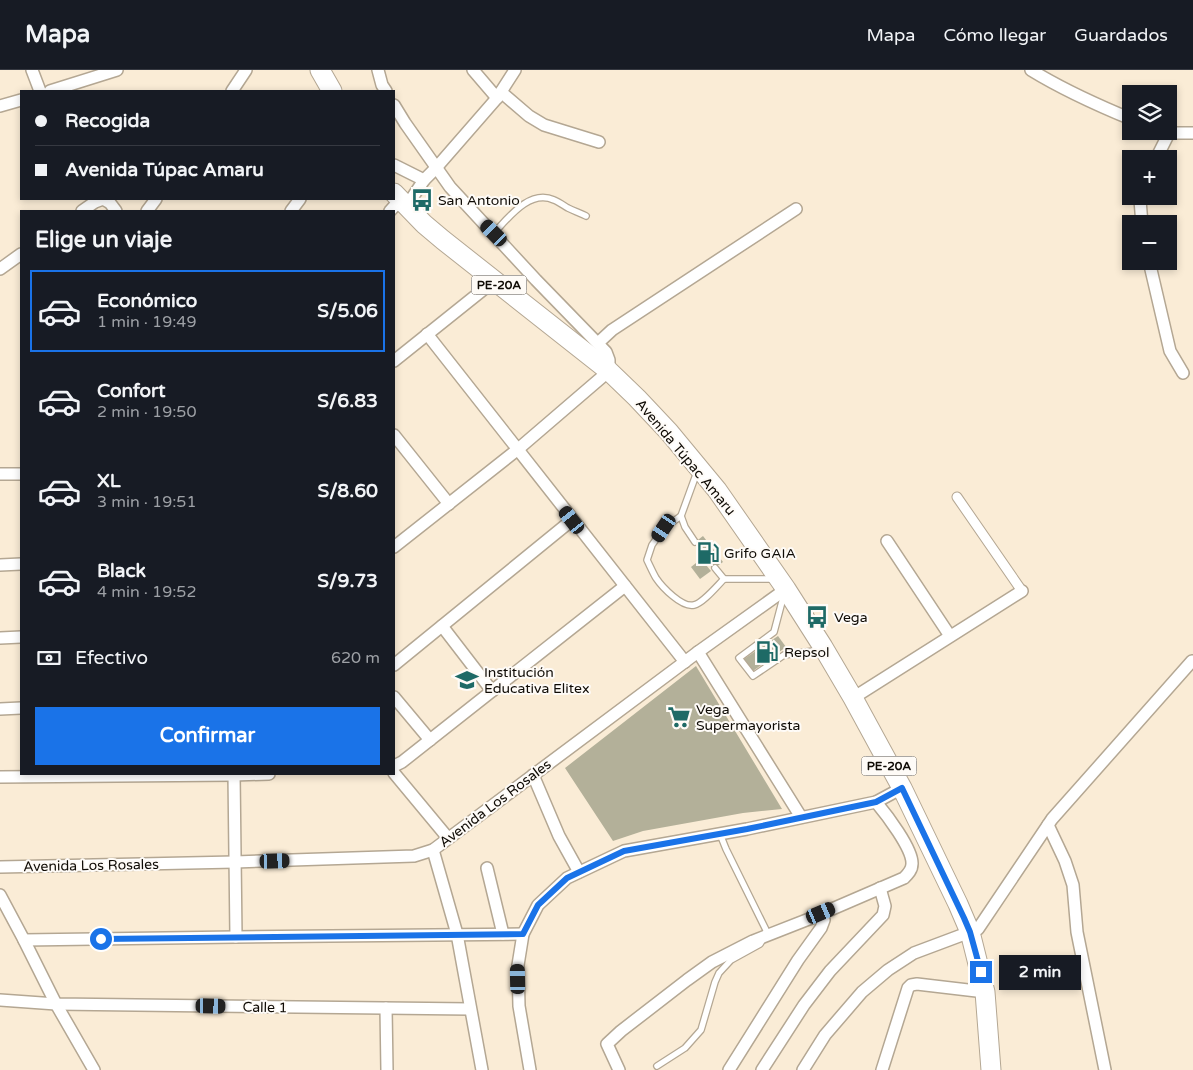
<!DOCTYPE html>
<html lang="es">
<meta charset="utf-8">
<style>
:root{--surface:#171b24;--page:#242831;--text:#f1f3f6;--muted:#9ea1a6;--line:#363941;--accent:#1a73e8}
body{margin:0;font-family:"Varela Round",sans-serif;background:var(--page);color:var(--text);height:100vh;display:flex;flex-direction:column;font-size:19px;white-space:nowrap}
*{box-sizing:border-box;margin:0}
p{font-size:16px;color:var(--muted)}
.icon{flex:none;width:28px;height:28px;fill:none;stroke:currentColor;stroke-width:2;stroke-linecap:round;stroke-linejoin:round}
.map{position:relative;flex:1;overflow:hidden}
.sheet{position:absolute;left:20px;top:140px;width:375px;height:565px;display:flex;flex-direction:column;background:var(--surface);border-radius:0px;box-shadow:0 2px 8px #0003}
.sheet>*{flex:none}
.guide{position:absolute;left:20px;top:20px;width:375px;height:110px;border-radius:0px;box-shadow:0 2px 8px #0003;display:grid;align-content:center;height:110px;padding:0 15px;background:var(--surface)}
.fabs{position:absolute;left:1122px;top:15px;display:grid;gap:10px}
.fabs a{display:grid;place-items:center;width:55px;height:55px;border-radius:0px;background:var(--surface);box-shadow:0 2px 8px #0003;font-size:25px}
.end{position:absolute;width:22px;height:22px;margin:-11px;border:6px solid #1a73e8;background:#fff;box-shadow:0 0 0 2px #fff}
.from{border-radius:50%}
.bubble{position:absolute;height:35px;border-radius:0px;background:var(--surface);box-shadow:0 2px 8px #0003;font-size:16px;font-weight:700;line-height:35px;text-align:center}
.car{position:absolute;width:15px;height:30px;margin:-15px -8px;border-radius:6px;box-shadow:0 0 4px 1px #0007;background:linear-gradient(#222 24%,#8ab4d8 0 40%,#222 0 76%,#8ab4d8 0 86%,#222 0)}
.guide b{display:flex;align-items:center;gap:18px;height:48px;font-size:19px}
.guide b+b{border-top:1px solid var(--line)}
.guide i{width:12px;height:12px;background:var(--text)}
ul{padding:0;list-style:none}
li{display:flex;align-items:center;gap:15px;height:82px;margin:0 10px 8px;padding:0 5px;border:2px solid transparent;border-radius:0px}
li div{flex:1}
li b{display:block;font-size:19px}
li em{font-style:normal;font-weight:700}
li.active{border-color:var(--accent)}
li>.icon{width:45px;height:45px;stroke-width:1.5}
h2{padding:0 15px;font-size:22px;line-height:60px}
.pay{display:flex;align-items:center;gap:12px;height:55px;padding:0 15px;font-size:19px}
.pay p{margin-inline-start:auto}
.action{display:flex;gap:10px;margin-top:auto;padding:10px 15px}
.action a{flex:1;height:58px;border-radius:0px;background:var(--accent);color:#fff;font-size:20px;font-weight:700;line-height:58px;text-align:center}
header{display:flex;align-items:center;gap:30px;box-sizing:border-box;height:70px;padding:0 25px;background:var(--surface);border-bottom:1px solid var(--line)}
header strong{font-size:24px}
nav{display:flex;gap:28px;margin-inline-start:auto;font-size:18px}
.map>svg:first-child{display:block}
.building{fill:#b3b099}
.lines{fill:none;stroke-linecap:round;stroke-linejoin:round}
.service-casing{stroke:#b4a793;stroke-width:8}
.pedestrian-casing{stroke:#b4a793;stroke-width:11}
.minor-casing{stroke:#b4a793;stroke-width:14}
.trunk-casing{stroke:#b4a793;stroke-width:21}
.service{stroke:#fff;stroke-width:5.5}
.pedestrian{stroke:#fff;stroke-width:9}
.minor{stroke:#fff;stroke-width:11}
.trunk{stroke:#fff;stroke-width:19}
.route{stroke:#1a73e8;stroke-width:6}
.labels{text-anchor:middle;stroke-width:4;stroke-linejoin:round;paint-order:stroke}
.shield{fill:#fefbf7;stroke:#57534e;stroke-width:1}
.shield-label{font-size:12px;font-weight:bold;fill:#0f0b05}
.poi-label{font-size:14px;fill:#0f0b05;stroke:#fefbf7;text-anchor:start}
.street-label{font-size:14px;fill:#0f0b05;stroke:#fefbf7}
</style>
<header>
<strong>Mapa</strong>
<nav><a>Mapa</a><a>Cómo llegar</a><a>Guardados</a></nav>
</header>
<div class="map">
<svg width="1193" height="1000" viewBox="0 0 1193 1000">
<rect width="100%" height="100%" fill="#faecd6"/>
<g class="building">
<path d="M703,466L723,492L713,499L694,473Z"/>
<path d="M701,489L711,501L700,509L691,497Z"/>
<path d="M778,566L786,577L753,601L744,589Z"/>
<path d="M696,596L782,739L743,743L643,761L613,771L565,698Z"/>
</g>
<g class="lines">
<defs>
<g id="service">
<path d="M494,163C509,147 530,119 554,130C559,132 563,135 568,138C574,141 580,143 586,146"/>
<path d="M681,446L664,458L652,475L647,490C650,496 653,503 656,508C662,517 682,538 694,535C703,533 716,517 724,509"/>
<path d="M695,472L685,457L681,446L697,402"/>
<path d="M715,498L724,509H775"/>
<path d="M784,524L774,562L739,588L753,606L784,585L821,580"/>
<path d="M720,764L726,779L768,864"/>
<path d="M657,996L685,978L701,960L715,912L719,903L731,890L760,874L763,869"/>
</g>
<path id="pedestrian" d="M957,427L1022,521"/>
<g id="minor">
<path d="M32,0L40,21"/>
<path d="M378,0L382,15L386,21"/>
<path d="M473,0L497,28"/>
<path d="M1031,0C1062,19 1097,35 1131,49"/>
<path d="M50,21L117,0"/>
<path d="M232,21L246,0"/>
<path d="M501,22L529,46L544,55L599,72"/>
<path d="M394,35L405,53L450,117L536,210L606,282L609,290V301L517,380L394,477"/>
<path d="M0,36L21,30"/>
<path d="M1163,61L1169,63H1193"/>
<path d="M1156,89L1169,63"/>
<path d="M394,95L424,110L436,98L497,28L515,0"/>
<path d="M1141,126L1140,130L1142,154"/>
<path d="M406,137L424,110"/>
<path d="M82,141L95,132L103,129L110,133L116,141"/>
<path d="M147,141L156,129"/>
<path d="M291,141L300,129"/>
<path d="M390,141L400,130"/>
<path d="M1149,191L1170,281L1183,303"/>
<path d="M0,199L21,184"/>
<path d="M427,264L685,592"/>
<path d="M598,273L612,260L796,139"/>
<path d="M394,291L494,211"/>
<path d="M394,365L449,434"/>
<path d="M0,404H21"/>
<path d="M887,471L950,566"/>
<path d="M0,495L21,494"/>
<path d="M442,556L492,621"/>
<path d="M0,568L21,567"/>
<path d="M698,582L801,747"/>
<path d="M394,595L572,450"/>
<path d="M394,627L430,670"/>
<path d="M853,628L1022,521"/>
<path d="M0,639L21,638"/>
<path d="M394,696L402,692L625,516"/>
<path d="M394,703L448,768"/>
<path d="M234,704L236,867"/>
<path d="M533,705L559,766L579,802"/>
<path d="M0,707L234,705L269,704"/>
<path d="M1048,755L1065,791L1073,815L1077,862L1105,1000"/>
<path d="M433,780L457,864L482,1000"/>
<path d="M0,797L235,792L414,786L433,780L698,582L786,519"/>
<path d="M487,798L503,864"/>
<path d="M0,825L24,870L56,934L94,1000"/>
<path d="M24,870L236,867L523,864"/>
<path d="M0,930L56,934L470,939"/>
<path d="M386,938L387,1000"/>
<path d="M530,1000L519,936L518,895L523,864L538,835L567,808L624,781L747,759L876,732L902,718"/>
<path d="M619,1000L607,974L621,961L687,910L712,892L753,871L809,849L904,808C908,804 912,800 912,794C913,779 886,744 876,732"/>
<path d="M729,1000L798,890L821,858L824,850L821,843"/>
<path d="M762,1000L804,935L830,901L883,845L885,836L880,818"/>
<path d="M803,1000L825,965L862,922L888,900L914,883L978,859L1052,749L1192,591"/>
<path d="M882,1000L908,918L911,915L917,914L985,922"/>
</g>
<g id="trunk">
<path d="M320,0L332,21"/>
<path d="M394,123L424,154L443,170L609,301L637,328L669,362L717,420L786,519L823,577L853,628L902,718L958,834L970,862L985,922L991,1000"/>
</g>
</defs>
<use href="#service" class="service-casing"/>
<use href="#pedestrian" class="pedestrian-casing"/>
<use href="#minor" class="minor-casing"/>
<use href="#trunk" class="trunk-casing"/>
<use href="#service" class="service"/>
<use href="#pedestrian" class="pedestrian"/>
<use href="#minor" class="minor"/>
<use href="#trunk" class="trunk"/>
</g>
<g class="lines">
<path class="route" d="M101,869L523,864L538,835L567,808L624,781L747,759L876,732L902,718L964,848L970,862L981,902"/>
</g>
<defs>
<symbol id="bus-bare" viewBox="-9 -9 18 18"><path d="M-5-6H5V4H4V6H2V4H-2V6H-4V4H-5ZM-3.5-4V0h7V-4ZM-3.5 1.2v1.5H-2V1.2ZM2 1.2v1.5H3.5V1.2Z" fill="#1e6a66" stroke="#fefbf7" stroke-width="2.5" paint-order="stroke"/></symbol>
<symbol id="fuel-bare" viewBox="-9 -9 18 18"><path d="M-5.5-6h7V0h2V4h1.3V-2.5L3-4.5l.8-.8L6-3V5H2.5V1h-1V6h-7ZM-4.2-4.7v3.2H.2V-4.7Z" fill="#1e6a66" stroke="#fefbf7" stroke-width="2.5" paint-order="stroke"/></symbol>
<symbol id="school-bare" viewBox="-9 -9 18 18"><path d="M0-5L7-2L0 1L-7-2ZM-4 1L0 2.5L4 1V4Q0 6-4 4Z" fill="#1e6a66" stroke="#fefbf7" stroke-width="2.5" paint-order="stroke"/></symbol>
<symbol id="supermarket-bare" viewBox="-9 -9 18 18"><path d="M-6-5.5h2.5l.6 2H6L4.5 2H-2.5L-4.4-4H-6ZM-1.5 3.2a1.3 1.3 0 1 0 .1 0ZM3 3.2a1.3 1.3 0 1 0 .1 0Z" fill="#1e6a66" stroke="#fefbf7" stroke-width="2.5" paint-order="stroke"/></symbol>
</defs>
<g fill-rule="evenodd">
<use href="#bus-bare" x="406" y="114" width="32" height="32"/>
<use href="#fuel-bare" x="692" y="467" width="32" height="32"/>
<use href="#bus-bare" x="801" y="531" width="32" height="32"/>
<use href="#fuel-bare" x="751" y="566" width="32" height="32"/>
<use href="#school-bare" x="451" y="594" width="32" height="32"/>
<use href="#supermarket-bare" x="663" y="631" width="32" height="32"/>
</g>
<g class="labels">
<g class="shield">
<rect x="471.5" y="205.5" width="55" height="19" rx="4"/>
<rect x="861.5" y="686.5" width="55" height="19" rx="4"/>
</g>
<g class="shield-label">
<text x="499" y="219">PE-20A</text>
<text x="889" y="700">PE-20A</text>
</g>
<g class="poi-label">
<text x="438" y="135">San Antonio</text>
<text x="724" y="488">Grifo GAIA</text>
<text x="834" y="552">Vega</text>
<text x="784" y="587">Repsol</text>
<text x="484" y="607">Institución<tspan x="484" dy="16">Educativa Elitex</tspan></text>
<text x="696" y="644">Vega<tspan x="696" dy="16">Supermayorista</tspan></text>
</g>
<g class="street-label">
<text transform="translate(686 387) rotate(50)" y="5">Avenida Túpac Amaru</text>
<text transform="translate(495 733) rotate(-37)" y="5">Avenida Los Rosales</text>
<text transform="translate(91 795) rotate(-1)" y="5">Avenida Los Rosales</text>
<text transform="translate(265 937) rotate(1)" y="5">Calle 1</text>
</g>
</g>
</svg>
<div class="fabs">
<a><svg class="icon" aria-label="layers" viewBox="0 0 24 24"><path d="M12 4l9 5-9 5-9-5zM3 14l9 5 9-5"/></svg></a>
<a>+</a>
<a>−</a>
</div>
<i class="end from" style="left:101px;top:869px"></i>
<i class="end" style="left:981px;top:902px"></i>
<div class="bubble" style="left:999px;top:885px;width:82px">2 min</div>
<i class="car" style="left:494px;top:163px;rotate:315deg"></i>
<i class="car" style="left:572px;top:450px;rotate:322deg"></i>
<i class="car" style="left:664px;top:458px;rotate:214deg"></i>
<i class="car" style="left:275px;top:791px;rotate:88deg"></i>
<i class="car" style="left:821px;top:843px;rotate:67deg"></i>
<i class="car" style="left:518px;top:909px;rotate:359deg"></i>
<i class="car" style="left:211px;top:936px;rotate:91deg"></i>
<div class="guide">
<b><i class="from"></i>Recogida</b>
<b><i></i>Avenida Túpac Amaru</b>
</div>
<section class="sheet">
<h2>Elige un viaje</h2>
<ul>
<li class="active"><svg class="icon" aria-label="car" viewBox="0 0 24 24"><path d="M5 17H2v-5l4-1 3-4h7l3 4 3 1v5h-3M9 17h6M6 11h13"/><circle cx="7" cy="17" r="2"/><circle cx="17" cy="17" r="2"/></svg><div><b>Económico</b><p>1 min · 19:49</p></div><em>S/5.06</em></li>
<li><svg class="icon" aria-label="car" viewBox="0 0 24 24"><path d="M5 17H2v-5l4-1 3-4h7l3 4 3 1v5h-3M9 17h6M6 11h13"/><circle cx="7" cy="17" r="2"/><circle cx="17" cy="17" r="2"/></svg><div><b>Confort</b><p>2 min · 19:50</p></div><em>S/6.83</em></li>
<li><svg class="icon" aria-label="car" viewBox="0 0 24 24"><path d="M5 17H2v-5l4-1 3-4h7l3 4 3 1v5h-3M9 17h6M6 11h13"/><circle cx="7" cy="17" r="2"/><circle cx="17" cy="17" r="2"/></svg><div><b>XL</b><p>3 min · 19:51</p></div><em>S/8.60</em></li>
<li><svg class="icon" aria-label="car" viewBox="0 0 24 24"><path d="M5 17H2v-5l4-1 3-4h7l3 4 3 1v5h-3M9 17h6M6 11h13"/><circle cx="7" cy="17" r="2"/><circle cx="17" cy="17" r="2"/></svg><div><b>Black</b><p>4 min · 19:52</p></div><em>S/9.73</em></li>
</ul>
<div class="pay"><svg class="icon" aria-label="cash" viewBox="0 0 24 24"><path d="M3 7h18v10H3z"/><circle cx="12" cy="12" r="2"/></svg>Efectivo<p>620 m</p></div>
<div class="action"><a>Confirmar</a></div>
</section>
</div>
